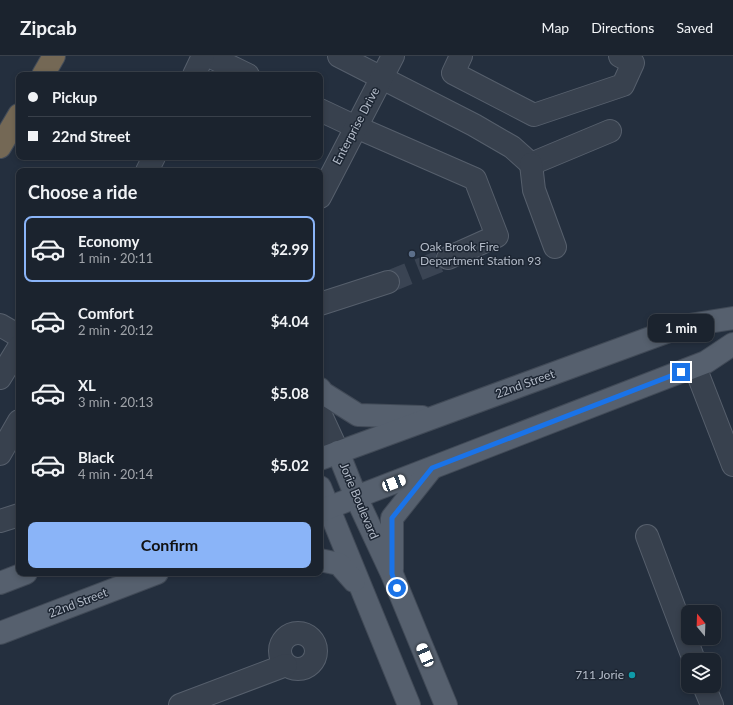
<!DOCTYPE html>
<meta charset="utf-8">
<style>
:root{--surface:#1b232e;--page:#242b36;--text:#f1f3f6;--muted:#a0a4aa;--line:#39404a;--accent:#8ab4f8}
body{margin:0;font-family:Lato,sans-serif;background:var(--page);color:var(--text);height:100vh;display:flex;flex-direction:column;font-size:15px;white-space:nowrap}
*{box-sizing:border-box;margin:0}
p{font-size:13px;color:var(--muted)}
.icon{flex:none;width:22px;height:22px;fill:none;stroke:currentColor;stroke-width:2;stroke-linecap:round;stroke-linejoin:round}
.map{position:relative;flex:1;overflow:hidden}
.panel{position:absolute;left:16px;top:112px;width:307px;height:408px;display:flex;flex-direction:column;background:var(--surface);border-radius:8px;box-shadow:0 2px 6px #0003,0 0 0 1px var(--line)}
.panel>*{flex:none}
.top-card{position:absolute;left:16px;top:16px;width:307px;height:88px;border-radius:8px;box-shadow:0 2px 6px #0003,0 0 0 1px var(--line);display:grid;align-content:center;height:88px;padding:0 12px;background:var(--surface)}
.needle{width:26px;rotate:341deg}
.controls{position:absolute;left:681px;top:549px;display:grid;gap:8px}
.controls a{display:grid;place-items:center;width:40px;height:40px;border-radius:8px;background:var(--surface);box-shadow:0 2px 6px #0003,0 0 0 1px var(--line);font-size:20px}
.end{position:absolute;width:18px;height:18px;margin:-9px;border:5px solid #1a73e8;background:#fff;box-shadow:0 0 0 2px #fff}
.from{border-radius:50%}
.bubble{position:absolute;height:28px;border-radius:8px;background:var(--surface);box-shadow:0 2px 6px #0003,0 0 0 1px var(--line);font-size:13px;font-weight:700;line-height:28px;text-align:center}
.car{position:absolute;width:12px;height:24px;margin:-12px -6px;border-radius:5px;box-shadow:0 0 3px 1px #0007;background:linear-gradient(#fff 24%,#345 0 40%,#fff 0 76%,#345 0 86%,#fff 0)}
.top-card b{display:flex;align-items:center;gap:14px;height:38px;font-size:15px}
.top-card b+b{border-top:1px solid var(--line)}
.top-card i{width:10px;height:10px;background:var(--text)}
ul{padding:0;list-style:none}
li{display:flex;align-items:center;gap:12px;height:66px;margin:0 8px 6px;padding:0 4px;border:2px solid transparent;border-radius:8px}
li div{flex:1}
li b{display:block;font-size:15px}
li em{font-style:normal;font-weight:700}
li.current{border-color:var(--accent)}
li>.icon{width:36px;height:36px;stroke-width:1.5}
h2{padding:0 12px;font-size:18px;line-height:48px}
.primary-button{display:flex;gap:8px;margin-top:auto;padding:8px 12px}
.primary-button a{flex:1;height:46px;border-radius:8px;background:var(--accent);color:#111;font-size:16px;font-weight:700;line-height:46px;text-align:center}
header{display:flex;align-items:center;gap:24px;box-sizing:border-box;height:56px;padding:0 20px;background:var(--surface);border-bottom:1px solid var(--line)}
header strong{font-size:19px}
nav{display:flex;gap:22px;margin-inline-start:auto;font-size:14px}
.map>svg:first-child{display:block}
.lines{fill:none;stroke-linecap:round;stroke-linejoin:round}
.minor-tunnel{stroke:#3a4453;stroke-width:22;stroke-dasharray:22 11;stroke-linecap:butt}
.minor-casing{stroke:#565f6c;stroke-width:24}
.major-casing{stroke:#414a57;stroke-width:24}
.highway-casing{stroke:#434c59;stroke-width:24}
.minor{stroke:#38414e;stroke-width:22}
.major{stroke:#56606e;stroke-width:22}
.highway{stroke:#746855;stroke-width:22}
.route{stroke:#1a73e8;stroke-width:5}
.service-dot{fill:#5c6f8a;stroke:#1d2633;stroke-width:1.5}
.culture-dot{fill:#0f9aa8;stroke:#1d2633;stroke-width:1.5}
.labels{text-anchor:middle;stroke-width:3;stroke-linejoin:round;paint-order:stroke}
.street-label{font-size:12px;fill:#b4bcc9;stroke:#1d2633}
.poi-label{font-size:12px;fill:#b4bcc9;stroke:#1d2633;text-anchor:start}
</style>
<header>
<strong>Zipcab</strong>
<nav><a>Map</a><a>Directions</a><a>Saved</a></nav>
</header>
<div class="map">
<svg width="733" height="649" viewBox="0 0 733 649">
<rect width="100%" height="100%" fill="#242f3e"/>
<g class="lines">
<path class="minor-tunnel" d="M388,226L448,202"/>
<defs>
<g id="minor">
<path d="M209,0L248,19"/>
<path d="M339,0L474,69L512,91L531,108L610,75"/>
<path d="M461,0L453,17L534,59L623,29L633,7L620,0"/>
<path d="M194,19L203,0"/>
<path d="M320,54L356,71L475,123L497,180L448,202"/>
<path d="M531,108L534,134L555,191"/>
<path d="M147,115L154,101"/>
<path d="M320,141L393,0"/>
<path d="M320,248L388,226"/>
<path d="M0,269L19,280"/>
<path d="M695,311L733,409"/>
<path d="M0,322L19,291"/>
<path d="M320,357L338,396"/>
<path d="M0,398L19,365"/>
<path d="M0,465L19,459"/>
<path d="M647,480L694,604"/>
<circle cx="298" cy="595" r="18"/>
<path d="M704,630L712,649"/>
<path d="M180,649L286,609"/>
</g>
<g id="major">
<path d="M320,333L323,337L358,359L422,361"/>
<path d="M338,396L356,441L392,518L446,649"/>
<path d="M320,403L683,270L733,262"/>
<path d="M320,431L409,649"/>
<path d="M320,455L706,306L733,288"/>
<path d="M320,504L339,508L354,525"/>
<path d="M392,513V462L431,413"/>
<path d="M0,527L26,517"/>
<path d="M0,577L157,517"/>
</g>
<g id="highway">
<path d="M43,19L54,0"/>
<path d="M0,91L19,59"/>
</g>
</defs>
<use href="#minor" class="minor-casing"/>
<use href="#major" class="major-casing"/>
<use href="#highway" class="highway-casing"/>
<use href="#minor" class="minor"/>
<use href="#major" class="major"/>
<use href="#highway" class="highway"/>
</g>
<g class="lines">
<path class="route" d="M397,532L392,518V462L432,412L681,316"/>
</g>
<circle class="service-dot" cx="412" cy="198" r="4"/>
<circle class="culture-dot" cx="632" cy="619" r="4"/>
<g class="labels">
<g class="street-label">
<text transform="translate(356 70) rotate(-62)" y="4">Enterprise Drive</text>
<text transform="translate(525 328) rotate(-20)" y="4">22nd Street</text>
<text transform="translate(359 445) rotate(67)" y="4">Jorie Boulevard</text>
<text transform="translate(78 547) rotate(-21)" y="4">22nd Street</text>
</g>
<g class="poi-label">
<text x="420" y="195">Oak Brook Fire<tspan x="420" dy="14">Department Station 93</tspan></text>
<text x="624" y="623" text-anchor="end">711 Jorie</text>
</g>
</g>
</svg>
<div class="controls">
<a><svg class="needle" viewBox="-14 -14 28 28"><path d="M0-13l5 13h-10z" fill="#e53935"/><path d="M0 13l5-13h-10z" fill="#a0a4aa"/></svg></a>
<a><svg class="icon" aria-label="layers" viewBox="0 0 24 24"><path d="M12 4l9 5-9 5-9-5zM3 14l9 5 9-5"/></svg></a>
</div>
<i class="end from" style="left:397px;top:532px"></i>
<i class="end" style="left:681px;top:316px"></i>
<div class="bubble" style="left:648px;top:258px;width:66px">1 min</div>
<i class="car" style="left:394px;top:427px;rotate:69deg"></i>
<i class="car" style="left:425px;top:599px;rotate:337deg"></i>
<div class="top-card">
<b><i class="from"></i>Pickup</b>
<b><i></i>22nd Street</b>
</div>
<section class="panel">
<h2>Choose a ride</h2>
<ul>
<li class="current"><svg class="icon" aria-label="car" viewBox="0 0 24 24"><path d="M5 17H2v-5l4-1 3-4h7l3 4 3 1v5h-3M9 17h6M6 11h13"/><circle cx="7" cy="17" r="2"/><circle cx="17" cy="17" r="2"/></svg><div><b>Economy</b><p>1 min · 20:11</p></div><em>$2.99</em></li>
<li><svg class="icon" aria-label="car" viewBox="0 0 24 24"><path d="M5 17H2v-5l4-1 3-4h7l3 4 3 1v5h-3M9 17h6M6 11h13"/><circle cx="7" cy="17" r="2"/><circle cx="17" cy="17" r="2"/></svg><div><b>Comfort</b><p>2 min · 20:12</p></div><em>$4.04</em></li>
<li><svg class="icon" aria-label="car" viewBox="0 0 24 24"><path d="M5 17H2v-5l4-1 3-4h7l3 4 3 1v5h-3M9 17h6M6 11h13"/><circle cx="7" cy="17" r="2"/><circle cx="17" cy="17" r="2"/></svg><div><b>XL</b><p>3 min · 20:13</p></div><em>$5.08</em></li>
<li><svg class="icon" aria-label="car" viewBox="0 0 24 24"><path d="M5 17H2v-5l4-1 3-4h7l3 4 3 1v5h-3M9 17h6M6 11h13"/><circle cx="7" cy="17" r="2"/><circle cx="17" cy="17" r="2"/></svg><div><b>Black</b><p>4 min · 20:14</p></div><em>$5.02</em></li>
</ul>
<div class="primary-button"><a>Confirm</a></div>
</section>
</div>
